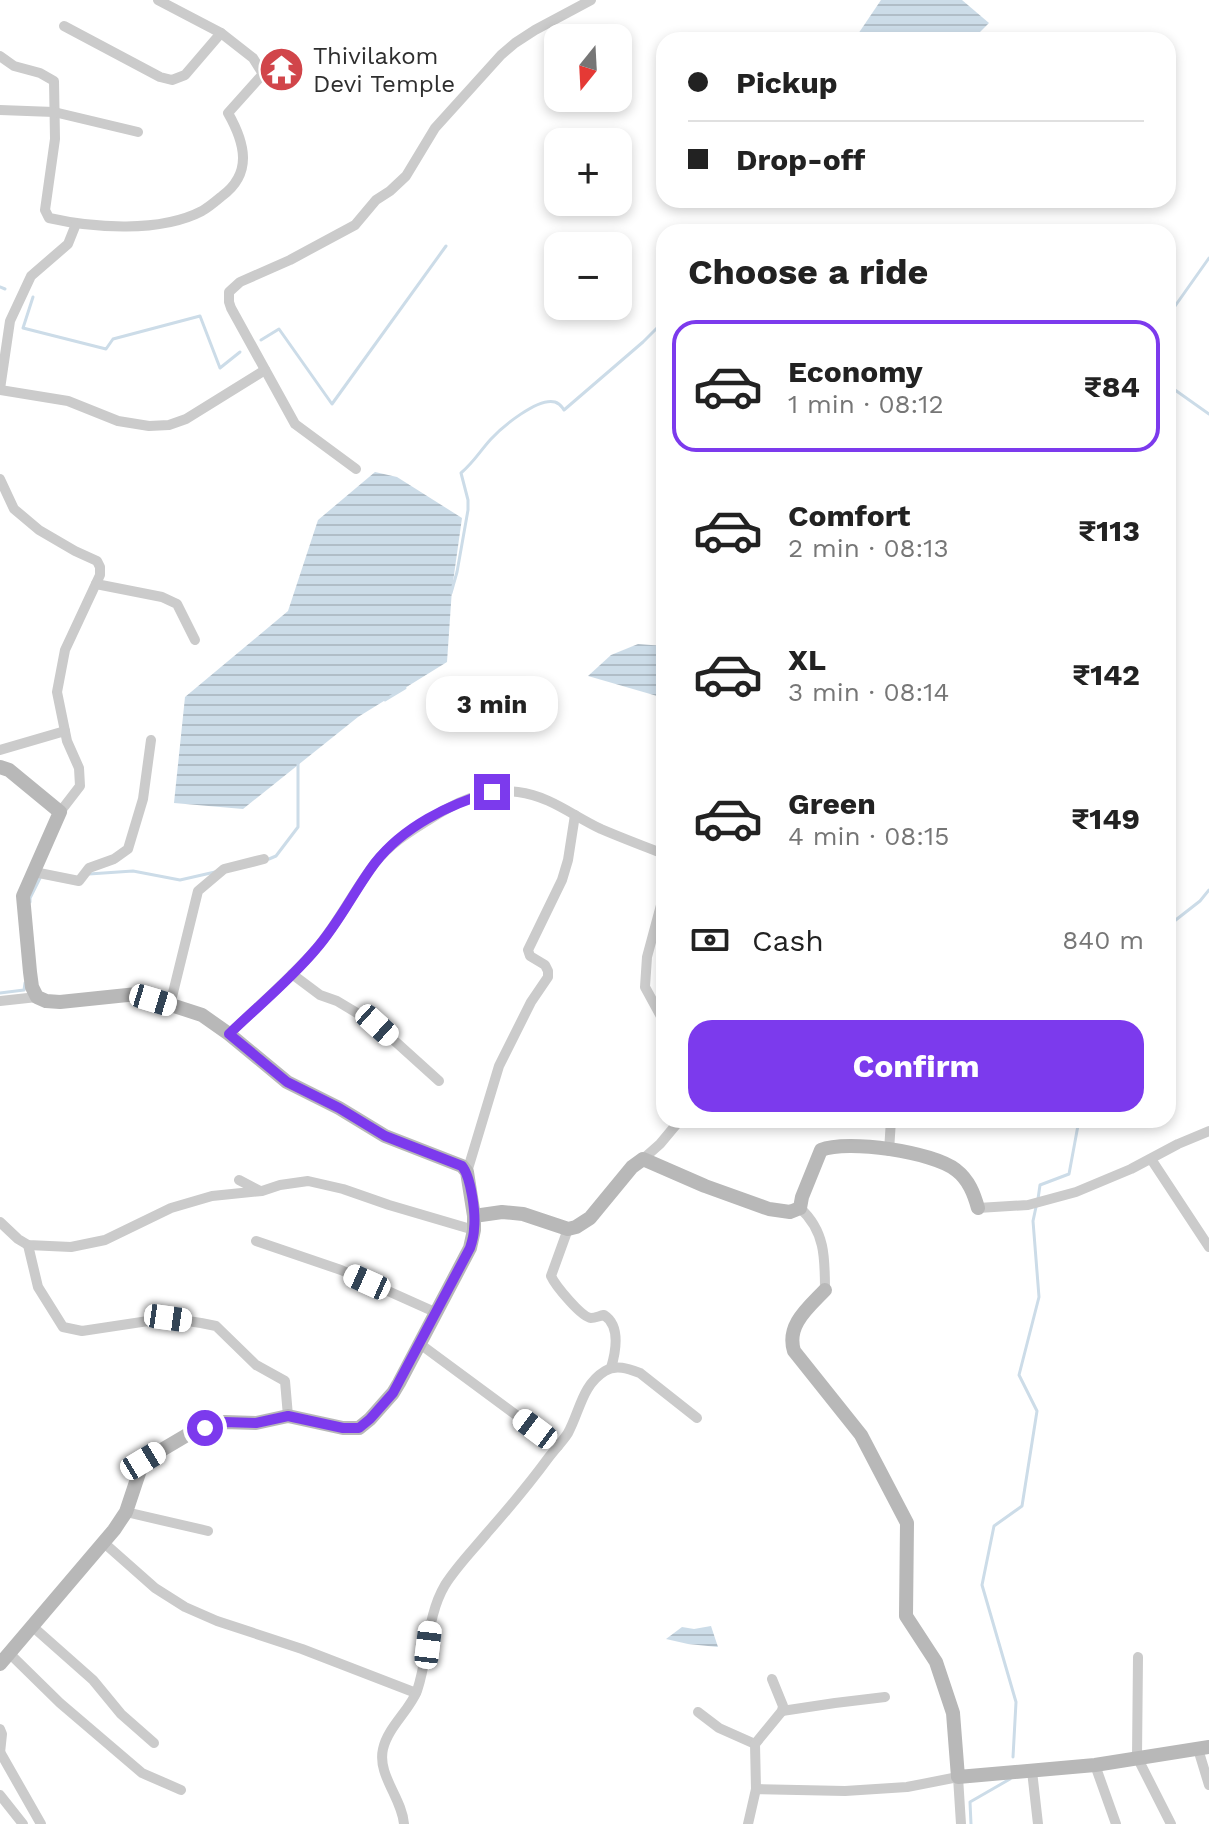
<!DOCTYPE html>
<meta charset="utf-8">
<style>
:root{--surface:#fff;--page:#f2f2f2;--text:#222;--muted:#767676;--line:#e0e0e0;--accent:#7c3aed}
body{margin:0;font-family:"Work Sans",sans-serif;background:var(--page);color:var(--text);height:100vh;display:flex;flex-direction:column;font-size:30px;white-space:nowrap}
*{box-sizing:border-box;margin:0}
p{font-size:26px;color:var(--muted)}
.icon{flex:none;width:44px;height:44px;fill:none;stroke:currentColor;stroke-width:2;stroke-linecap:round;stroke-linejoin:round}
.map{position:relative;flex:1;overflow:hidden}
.drawer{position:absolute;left:656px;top:224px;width:520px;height:904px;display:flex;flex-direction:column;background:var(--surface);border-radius:24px;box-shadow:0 4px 12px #0003}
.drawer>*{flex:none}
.guide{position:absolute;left:656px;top:32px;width:520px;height:176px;border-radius:24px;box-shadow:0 4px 12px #0003;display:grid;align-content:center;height:176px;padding:0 32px;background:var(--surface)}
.needle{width:52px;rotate:198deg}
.tools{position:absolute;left:544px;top:24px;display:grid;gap:16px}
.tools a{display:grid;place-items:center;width:88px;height:88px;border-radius:16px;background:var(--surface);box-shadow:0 4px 12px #0003;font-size:40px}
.end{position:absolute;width:36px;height:36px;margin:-18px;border:10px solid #7c3aed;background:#fff;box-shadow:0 0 0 4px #fff}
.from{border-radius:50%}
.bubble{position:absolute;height:56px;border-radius:24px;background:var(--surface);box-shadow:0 4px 12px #0003;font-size:26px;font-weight:700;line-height:56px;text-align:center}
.car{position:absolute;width:24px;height:48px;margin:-24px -12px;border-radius:10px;box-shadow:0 0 6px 2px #0007;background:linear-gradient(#fff 24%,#345 0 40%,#fff 0 76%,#345 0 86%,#fff 0)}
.guide b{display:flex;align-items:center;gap:28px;height:76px;font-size:30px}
.guide b+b{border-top:2px solid var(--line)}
.guide i{width:20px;height:20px;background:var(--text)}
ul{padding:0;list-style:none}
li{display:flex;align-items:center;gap:24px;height:132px;margin:0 16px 12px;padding:0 16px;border:4px solid transparent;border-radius:24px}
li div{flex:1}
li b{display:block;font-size:30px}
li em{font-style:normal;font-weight:700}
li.selected{border-color:var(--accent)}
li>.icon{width:72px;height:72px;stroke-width:1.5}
h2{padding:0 32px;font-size:36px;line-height:96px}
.pay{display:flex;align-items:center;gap:20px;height:88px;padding:0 32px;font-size:30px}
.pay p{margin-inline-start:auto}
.primary-button{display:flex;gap:16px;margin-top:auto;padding:16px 32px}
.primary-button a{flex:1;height:92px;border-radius:24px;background:var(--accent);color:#fff;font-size:32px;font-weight:700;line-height:92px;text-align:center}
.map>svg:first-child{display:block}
.water{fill:url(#water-rules)}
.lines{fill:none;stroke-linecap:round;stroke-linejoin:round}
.stream{stroke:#ccdce8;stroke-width:3}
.street{stroke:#cbcbcb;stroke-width:10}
.secondary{stroke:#b8b8b8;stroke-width:14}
.route{stroke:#7c3aed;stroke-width:10}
.labels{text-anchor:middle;stroke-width:8;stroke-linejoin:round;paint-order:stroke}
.poi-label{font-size:24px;fill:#2e2e2e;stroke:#fff;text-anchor:start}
</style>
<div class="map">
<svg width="1209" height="1824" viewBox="0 0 1209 1824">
<defs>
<pattern id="water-rules" width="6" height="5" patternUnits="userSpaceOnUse" patternTransform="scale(2)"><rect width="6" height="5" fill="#ccdce8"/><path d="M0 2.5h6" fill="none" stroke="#b0bdc7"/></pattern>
</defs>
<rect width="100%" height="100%" fill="#fff"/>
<g class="water">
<path d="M881,0H962L989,23L972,40H854Z"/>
<path d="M375,472L397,477L462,518L452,589L447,662L358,717L243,809L174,803L185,697L288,611L318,520Z"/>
<path d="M638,644L664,646V698L588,676L611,655Z"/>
<path d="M711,1626L718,1647L688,1644L666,1639L682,1627L694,1629Z"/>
</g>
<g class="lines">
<g class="stream">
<path d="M807,232L823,227L837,232"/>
<path d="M0,287L5,289"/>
<path d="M33,297L23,328L106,349L113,339L200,316L220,368L240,352"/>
<path d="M1168,316L1209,258"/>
<path d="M261,340L279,329L332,404L446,246"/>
<path d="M1168,385L1209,414"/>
<path d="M451,593L457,572L468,510V500L461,473C474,462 480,451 491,439C502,427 538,397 555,402C561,404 561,406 564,410L643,342L664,321"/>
<path d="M385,700L405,688"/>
<path d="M269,859L276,856L298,827V762"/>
<path d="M89,874L133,871L180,880L215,872"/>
<path d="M30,902V898L41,876"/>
<path d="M1168,915L1172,923"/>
<path d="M1168,926L1200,901L1209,890"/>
<path d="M0,993L24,990L25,983"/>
<path d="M1038,1199L1040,1185L1069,1174L1079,1120"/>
<path d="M1013,1757L1016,1702L982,1585L994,1526L1022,1506L1037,1411L1019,1375L1039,1297L1033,1221L1036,1207"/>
<path d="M971,1824L970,1802L1010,1779"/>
</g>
<g class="street">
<path d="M64,26L160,77L172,80L185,75L221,33"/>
<path d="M0,56L14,66L40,73L54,81L55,139L45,210L49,218C93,228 160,233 202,211C209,207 216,201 222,196C253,173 245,143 228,113L263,74L253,58L221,33L158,0"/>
<path d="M0,110L54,112L138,132"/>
<path d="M0,389L10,321L31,276L68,244L76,224"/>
<path d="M0,390L68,401L118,421L149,426L169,425L186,419L265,370"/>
<path d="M356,469L295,424L231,308L229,302V292L240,282L290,260L355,225L376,200L390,191L406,176L435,128L501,55L515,43L535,30L591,0"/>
<path d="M0,479L14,509L39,530L75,551L97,561L100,567V575L65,650L57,692L67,741L79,768L80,786L60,812"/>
<path d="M96,584L162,597L177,604L195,640"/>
<path d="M0,750L65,731"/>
<path d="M34,872L79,881L89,868L114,859L128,849L143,799L151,740"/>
<path d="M664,894L647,957L645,987L664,1022"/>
<path d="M292,974L320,995L337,1001L377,1025L439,1081"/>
<path d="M0,1001L37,997"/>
<path d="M170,1005L198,891L224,869L264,859"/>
<path d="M229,1034C258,1006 290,979 316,949C339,922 354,890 375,863C390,844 408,833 427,821C454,803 484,788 518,792C550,796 573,816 601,829C622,838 643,846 664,854"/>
<path d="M664,1075V1099"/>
<path d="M889,1151L891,1120"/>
<path d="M643,1159L660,1144L680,1120"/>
<path d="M1151,1159L1209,1247"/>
<path d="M467,1172L499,1066L531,1002L548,977V971L545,965L530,956L528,950L562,880L568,860L575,815"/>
<path d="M239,1180L260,1191"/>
<path d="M800,1208C825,1231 825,1257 825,1290"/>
<path d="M978,1208L1028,1205L1076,1192L1131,1169L1178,1144L1209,1131"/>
<path d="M0,1222L18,1239L28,1245L71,1247L105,1240L171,1208L212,1196L262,1191L280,1185L308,1181L343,1189L389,1205L474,1230"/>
<path d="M568,1229L551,1276C555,1285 581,1317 591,1318C595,1318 599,1316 604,1315C621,1326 616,1351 611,1368"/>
<path d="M256,1241L341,1270L437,1313"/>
<path d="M28,1245L38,1287L63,1327L82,1331L168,1318L201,1323L216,1326L256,1365L285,1381L288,1416"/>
<path d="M420,1344L558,1446"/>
<path d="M126,1512L208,1531"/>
<path d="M103,1542L155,1588L185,1607L217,1621L302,1649L416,1693"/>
<path d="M32,1626L93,1680L121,1714L154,1743"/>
<path d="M10,1654L60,1703L142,1773L181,1790"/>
<path d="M1138,1657L1137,1757L1171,1824"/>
<path d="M782,1711L835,1703L885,1697"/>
<path d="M698,1712L719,1728L755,1744"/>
<path d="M0,1729L2,1734L0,1753"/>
<path d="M1198,1749L1209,1785"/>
<path d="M0,1752L41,1824"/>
<path d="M1095,1765L1116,1824"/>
<path d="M1032,1771L1038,1824"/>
<path d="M756,1789L755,1744L782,1711L783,1706L772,1679"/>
<path d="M0,1795L23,1824"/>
<path d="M404,1824C402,1798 377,1775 383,1749C388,1727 409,1711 417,1691C429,1656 426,1617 445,1585C457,1566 473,1550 487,1533C509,1508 530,1483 549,1457C555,1449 563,1441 568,1433C580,1411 582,1385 605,1371C616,1364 629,1369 640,1373L697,1418"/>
<path d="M748,1824L756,1789L845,1791L907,1787L958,1777L961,1824"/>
</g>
<g class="secondary">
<path d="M0,767L9,770L60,812L23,896L30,972L32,987L37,997L46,1001L60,1002L137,994L202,1015L229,1034L287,1082L339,1108L385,1136L462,1166L467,1172L474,1216"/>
<path d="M825,1290C808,1308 786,1325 794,1351L861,1435L907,1523L906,1616L936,1662L953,1713L958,1777L1095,1765L1209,1747"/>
<path d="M0,1664L114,1530L126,1512L143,1461L187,1435L224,1422L256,1423L288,1416L343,1428H359L370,1419L393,1393L399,1383L470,1248L474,1230V1216L502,1212L523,1214L568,1229L576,1227L590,1218L632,1167L643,1159L705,1186L769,1209L790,1212L800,1208L802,1197L821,1150C847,1139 934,1152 956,1170C969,1180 974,1194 978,1208"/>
</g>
</g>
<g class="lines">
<path class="route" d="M205,1428L224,1422L256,1423L288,1416L343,1428H359L370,1419L393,1393L470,1248C472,1242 474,1235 474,1229C476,1214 471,1177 462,1166L385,1136L339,1108L287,1082L229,1034C258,1006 290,980 316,949C339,923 354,891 375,863C403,827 449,804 492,792"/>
</g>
<defs>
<symbol id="temple-disc" viewBox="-11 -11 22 22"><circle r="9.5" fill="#d1454a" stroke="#fff"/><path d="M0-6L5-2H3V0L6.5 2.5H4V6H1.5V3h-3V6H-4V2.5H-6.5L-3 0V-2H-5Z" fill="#fff"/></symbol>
</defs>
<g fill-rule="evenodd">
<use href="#temple-disc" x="256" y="44" width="51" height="51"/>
</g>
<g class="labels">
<g class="poi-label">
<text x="313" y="64">Thivilakom<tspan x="313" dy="28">Devi Temple</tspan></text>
</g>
</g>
</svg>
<div class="tools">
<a><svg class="needle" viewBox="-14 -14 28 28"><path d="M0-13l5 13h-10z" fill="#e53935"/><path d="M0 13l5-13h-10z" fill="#767676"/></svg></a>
<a>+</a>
<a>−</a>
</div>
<i class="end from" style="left:205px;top:1428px"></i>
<i class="end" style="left:492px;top:792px"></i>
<div class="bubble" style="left:426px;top:676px;width:132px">3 min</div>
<i class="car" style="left:153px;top:1000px;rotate:107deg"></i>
<i class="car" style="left:377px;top:1025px;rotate:132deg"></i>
<i class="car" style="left:367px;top:1282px;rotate:294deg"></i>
<i class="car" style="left:168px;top:1318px;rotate:98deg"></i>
<i class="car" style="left:535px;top:1429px;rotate:307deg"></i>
<i class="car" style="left:143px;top:1461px;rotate:59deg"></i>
<i class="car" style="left:428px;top:1645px;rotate:7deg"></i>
<div class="guide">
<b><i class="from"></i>Pickup</b>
<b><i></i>Drop-off</b>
</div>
<section class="drawer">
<h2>Choose a ride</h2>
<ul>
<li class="selected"><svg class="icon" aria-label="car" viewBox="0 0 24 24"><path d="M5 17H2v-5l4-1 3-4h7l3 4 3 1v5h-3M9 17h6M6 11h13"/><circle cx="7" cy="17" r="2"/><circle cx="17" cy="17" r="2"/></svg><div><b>Economy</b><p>1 min · 08:12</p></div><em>₹84</em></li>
<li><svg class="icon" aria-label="car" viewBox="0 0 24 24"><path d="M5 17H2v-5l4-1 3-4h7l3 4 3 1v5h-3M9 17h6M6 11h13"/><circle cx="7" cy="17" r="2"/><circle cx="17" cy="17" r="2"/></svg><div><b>Comfort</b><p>2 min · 08:13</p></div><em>₹113</em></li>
<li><svg class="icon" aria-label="car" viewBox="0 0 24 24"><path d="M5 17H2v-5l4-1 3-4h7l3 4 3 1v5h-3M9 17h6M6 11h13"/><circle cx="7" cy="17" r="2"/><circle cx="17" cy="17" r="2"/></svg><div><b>XL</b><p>3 min · 08:14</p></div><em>₹142</em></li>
<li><svg class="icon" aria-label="car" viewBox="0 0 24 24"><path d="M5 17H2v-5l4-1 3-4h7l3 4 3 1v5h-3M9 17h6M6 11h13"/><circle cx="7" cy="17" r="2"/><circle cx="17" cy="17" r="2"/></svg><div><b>Green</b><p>4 min · 08:15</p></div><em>₹149</em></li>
</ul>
<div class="pay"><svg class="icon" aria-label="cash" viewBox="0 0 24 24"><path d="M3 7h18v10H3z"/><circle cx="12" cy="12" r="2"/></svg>Cash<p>840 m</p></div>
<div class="primary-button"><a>Confirm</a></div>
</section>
</div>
